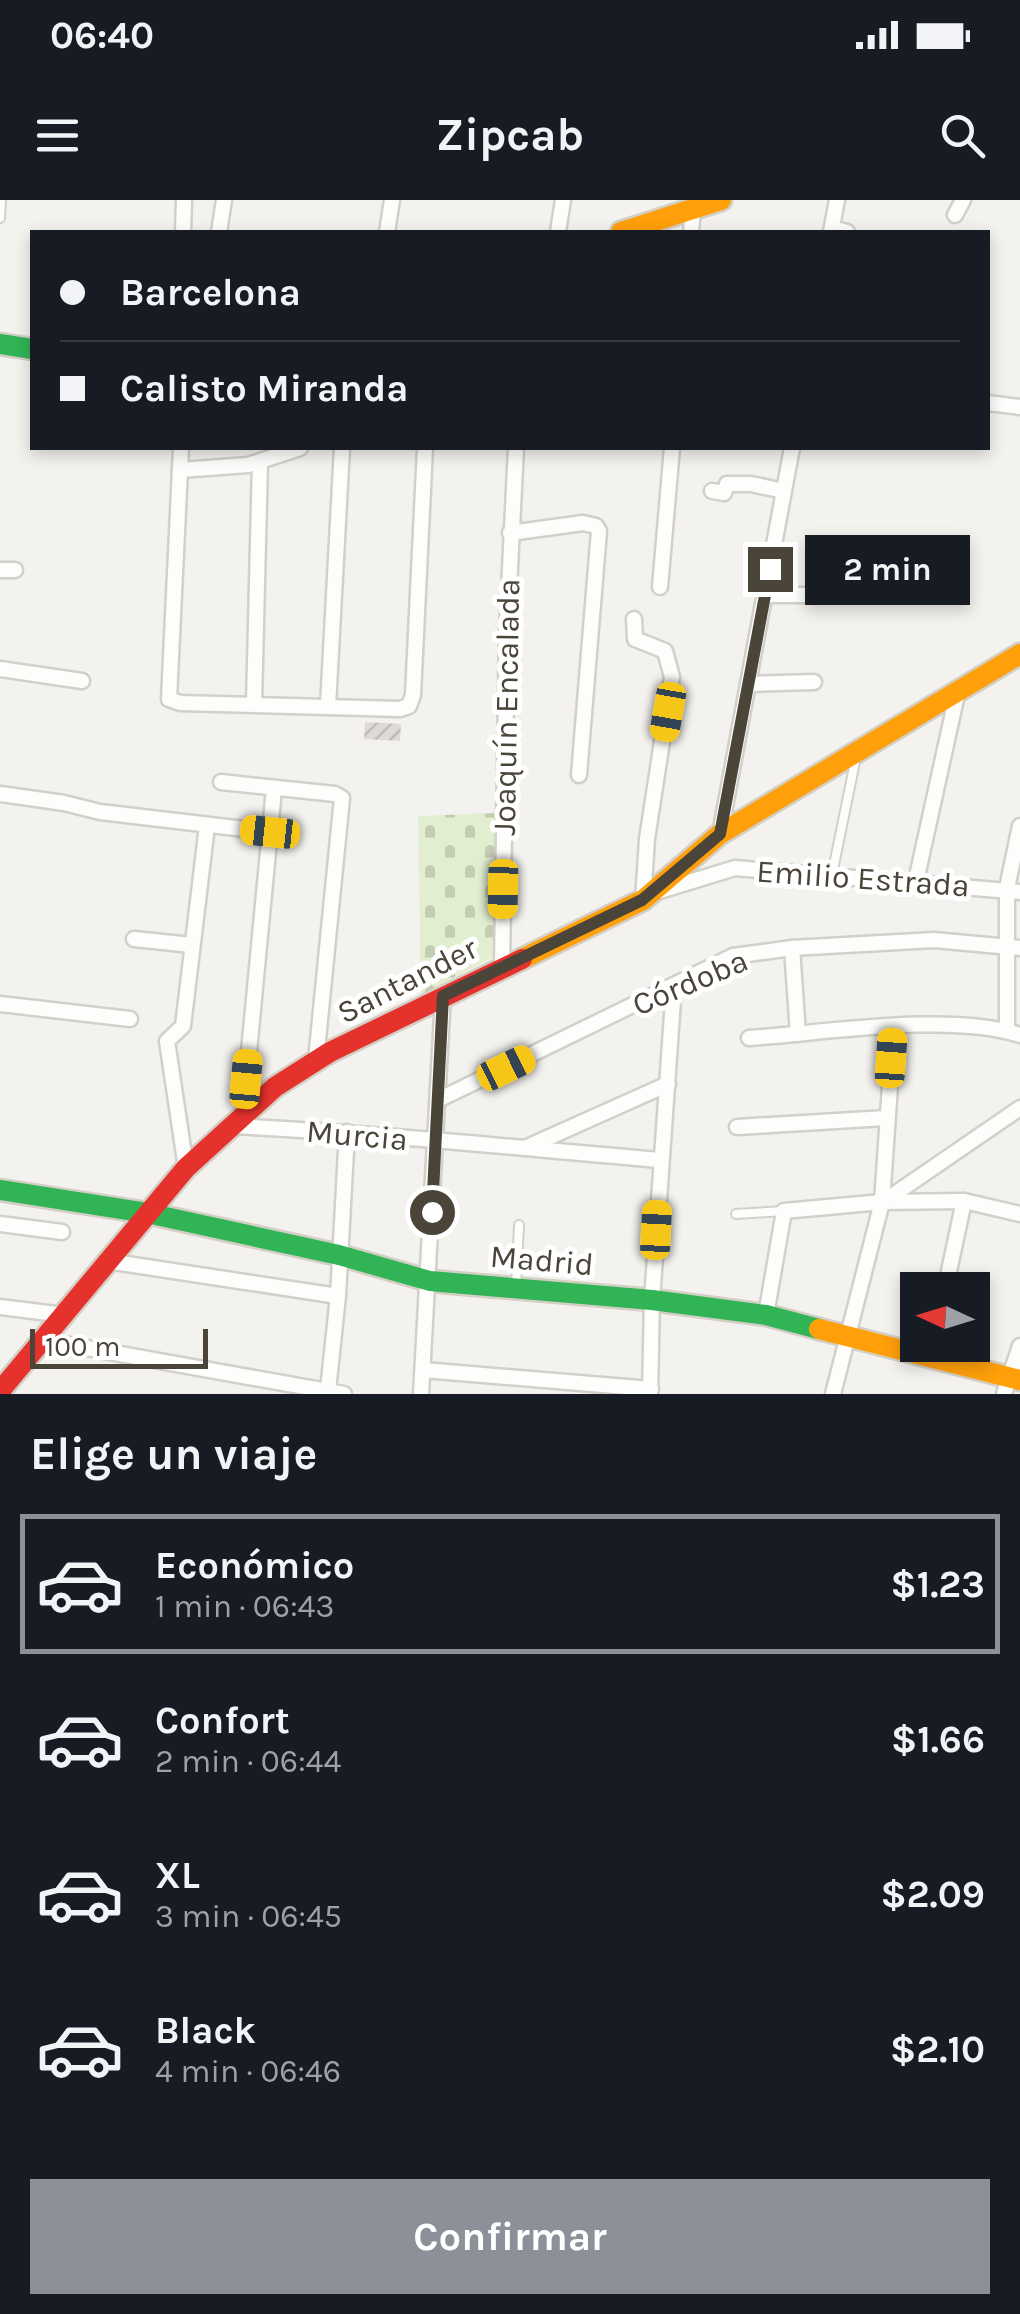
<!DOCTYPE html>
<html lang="es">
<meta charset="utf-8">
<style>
:root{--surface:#171b24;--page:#242831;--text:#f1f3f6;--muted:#9ea1a6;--line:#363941;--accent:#8c9099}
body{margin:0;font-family:Karla,sans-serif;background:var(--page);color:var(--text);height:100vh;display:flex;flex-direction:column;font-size:38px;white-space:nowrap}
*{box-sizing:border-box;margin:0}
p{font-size:32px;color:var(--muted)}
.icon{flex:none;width:55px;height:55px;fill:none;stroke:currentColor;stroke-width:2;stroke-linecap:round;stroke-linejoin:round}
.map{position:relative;height:1194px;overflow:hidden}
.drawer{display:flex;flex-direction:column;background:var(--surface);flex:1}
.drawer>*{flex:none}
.top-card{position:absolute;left:30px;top:30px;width:960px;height:220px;border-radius:0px;box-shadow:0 5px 15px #0003;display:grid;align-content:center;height:220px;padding:0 30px;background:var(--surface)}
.needle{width:65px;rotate:274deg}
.fabs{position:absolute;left:900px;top:1072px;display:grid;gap:20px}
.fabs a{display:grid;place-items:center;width:90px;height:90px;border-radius:0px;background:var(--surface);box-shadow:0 5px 15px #0003;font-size:50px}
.scale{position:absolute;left:30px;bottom:25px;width:178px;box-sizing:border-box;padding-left:10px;border:5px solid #4b4439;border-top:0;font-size:28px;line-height:35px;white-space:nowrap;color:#4b4439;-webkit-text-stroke:8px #fff;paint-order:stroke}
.end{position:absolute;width:45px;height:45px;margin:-22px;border:12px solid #4b4439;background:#fff;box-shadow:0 0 0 5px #fff}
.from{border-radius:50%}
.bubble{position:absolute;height:70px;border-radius:0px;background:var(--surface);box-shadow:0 5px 15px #0003;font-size:32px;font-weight:700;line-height:70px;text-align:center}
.car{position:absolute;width:30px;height:60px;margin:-30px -15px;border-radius:12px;box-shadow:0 0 8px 2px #0007;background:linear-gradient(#f5c518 24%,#345 0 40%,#f5c518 0 76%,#345 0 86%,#f5c518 0)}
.top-card b{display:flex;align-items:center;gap:35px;height:95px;font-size:38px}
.top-card b+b{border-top:2px solid var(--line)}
.top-card i{width:25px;height:25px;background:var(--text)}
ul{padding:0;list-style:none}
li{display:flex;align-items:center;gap:30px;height:140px;margin:0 20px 15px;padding:0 10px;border:5px solid transparent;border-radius:0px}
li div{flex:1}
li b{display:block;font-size:38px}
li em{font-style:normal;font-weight:700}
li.current{border-color:var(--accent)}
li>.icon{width:90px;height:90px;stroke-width:1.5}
h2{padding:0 30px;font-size:45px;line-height:120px}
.button{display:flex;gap:20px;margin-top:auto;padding:20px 30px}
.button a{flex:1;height:115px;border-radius:0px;background:var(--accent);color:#fff;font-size:40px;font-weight:700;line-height:115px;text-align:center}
.status{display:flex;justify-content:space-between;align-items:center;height:70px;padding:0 50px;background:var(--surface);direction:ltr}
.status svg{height:28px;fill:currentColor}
header{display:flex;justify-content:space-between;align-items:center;height:130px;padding:0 30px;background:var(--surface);font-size:45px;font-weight:700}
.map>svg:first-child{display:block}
.cemetery{fill:url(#cemetery-stones)}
.building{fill:url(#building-hatch)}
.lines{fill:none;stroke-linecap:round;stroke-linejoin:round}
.lane-casing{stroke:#d2d0cb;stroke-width:12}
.street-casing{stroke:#d2d0cb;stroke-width:19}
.fast-casing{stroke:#d3cfc5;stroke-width:25}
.slow-casing{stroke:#d3cfc5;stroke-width:25}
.jam-casing{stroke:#d3cfc5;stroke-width:25}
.lane{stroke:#fdfdfc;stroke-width:8}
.street{stroke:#fdfdfc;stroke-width:14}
.fast{stroke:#30b455;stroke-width:20}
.slow{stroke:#ff9f0a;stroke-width:20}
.jam{stroke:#e5322d;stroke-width:20}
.route{stroke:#4b4439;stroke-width:12}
.labels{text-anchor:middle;stroke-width:10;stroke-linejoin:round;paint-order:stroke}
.street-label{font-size:32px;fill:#4b4439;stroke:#fff}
</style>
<div class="status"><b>06:40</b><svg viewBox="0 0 49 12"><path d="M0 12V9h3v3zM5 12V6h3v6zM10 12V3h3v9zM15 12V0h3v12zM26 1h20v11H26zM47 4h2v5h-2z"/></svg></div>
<header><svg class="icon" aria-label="menu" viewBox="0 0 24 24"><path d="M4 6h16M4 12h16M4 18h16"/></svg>Zipcab<svg class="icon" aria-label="search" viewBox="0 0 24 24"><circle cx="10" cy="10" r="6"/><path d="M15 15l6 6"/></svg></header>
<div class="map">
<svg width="1020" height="1194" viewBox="0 0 1020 1194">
<defs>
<pattern id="cemetery-stones" width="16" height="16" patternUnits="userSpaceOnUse" patternTransform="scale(2.5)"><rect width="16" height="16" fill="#e1eecf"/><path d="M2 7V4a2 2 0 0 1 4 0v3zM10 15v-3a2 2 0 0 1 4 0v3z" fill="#c3cdb2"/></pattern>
<pattern id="building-hatch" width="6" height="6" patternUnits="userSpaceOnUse" patternTransform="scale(2.5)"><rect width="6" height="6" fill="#dedbd6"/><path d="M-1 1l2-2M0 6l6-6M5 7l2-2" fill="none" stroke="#c0bdb8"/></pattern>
</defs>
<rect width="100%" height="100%" fill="#f4f2ee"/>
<path class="cemetery" d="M496,613L495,756L421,795L418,616Z"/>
<path class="building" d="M365,522L401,524L400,541L364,539Z"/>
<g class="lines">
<defs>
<g id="lane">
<path d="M0,18L1,0"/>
<path d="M832,675L856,557"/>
<path d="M736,1014L784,1011"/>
<path d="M516,1087L519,1025"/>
</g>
<g id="street">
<path d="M955,15L963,0"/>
<path d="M832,28L847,32"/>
<path d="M183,32L184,0"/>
<path d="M219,32L224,0"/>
<path d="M387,32L392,0"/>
<path d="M558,32L563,0"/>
<path d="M691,32L693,8"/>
<path d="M831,32L837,0"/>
<path d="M988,203L1020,207"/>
<path d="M181,248L169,499L180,503L400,509L409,506L413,495L425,248"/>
<path d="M180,270L248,265L300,248"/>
<path d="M712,291L724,293L727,284H751L784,291"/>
<path d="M510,333L583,323L596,326L599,331L579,575"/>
<path d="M0,370H15"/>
<path d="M660,387L672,248"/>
<path d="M765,395H835"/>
<path d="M634,419L635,439L665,451L672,477L647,639L643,700"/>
<path d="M0,469L82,481"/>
<path d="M749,484L814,482"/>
<path d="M254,504L260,262"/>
<path d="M328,506L342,248"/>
<path d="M221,582L335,594L342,598L316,860"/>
<path d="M0,594L64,603L100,612L270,632"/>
<path d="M720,634L792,248"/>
<path d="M916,681L958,490"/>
<path d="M660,691L735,668L1020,692"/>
<path d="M134,739L192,745"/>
<path d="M792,748L798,834"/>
<path d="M502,766L507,429L516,248"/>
<path d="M0,804L130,819"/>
<path d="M1007,831V688L1020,626"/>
<path d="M749,838C824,833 950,812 1020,835"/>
<path d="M438,900L733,756L792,748L934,740L1020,748"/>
<path d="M243,914L274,589"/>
<path d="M232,926C375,933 518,948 661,960"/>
<path d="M737,927L886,918"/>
<path d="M525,948L668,884"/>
<path d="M186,968L167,841L183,826L207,626"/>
<path d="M883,1002L1020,908"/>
<path d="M0,1024L62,1032"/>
<path d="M107,1061L338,1096"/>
<path d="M945,1090L964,1001"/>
<path d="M0,1107L64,1115"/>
<path d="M766,1115L784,1011L882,1002L964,1001L1020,1014"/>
<path d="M42,1140L344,1194"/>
<path d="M423,1170L651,1189"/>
<path d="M328,1190L338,1096L347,932"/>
<path d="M421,1194L443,796"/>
<path d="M650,1194L652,1100L674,786"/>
<path d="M833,1194L882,1002L894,827"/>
<path d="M1004,1194L1020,1146"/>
</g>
<g id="fast">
<path d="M0,144L32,149"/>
<path d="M0,990L147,1013L339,1055L430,1081L652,1100L766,1115L819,1129"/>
</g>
<g id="slow">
<path d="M621,32L721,0"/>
<path d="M522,759L643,700L720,634L1020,454"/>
<path d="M819,1129L1020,1180"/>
</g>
<path id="jam" d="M0,1191L186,968L275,887L330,852L522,759"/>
</defs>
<use href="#lane" class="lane-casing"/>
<use href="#street" class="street-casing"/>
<use href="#fast" class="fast-casing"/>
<use href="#slow" class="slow-casing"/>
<use href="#jam" class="jam-casing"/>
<use href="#lane" class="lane"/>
<use href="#street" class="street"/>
<use href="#fast" class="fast"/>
<use href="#slow" class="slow"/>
<use href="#jam" class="jam"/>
</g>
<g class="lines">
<path class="route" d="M432,1012L443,796L642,700L720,634L770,369"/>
</g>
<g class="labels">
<g class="street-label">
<text transform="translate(506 507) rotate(-89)" y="11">Joaquín Encalada</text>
<text transform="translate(863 678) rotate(4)" y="11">Emilio Estrada</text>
<text transform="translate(407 780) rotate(-27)" y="11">Santander</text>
<text transform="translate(690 782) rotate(-23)" y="11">Córdoba</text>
<text transform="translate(357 935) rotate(5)" y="11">Murcia</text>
<text transform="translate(542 1060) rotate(5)" y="11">Madrid</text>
</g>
</g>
</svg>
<div class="fabs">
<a><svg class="needle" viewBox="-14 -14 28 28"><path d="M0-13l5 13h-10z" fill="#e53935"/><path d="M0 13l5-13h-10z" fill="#9ea1a6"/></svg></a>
</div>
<div class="scale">100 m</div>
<i class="end from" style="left:432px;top:1012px"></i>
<i class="end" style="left:770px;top:369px"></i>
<div class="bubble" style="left:805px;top:335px;width:165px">2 min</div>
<i class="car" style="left:668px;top:512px;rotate:190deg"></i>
<i class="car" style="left:270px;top:632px;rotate:276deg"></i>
<i class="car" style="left:503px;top:689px;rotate:181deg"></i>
<i class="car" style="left:891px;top:858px;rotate:4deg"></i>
<i class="car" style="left:506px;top:868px;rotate:64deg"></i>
<i class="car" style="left:246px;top:879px;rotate:5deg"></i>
<i class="car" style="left:656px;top:1030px;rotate:3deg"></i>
<div class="top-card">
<b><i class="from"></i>Barcelona</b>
<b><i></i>Calisto Miranda</b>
</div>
</div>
<section class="drawer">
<h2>Elige un viaje</h2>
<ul>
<li class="current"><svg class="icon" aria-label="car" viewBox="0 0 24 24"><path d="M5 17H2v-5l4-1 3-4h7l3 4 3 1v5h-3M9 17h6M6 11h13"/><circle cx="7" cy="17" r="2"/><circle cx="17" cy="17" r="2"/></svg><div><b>Económico</b><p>1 min · 06:43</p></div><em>$1.23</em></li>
<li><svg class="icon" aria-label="car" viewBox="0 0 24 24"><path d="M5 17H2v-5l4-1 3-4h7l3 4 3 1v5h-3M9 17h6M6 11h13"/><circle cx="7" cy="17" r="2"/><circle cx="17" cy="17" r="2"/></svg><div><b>Confort</b><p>2 min · 06:44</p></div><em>$1.66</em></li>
<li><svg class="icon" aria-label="car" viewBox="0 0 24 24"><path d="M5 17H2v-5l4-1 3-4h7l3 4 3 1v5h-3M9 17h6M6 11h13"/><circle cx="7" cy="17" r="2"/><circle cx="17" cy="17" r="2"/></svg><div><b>XL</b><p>3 min · 06:45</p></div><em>$2.09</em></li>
<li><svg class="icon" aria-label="car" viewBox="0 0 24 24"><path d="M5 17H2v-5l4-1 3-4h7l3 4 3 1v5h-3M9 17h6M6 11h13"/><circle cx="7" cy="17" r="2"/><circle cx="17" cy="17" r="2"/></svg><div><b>Black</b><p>4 min · 06:46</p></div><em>$2.10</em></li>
</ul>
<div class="button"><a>Confirmar</a></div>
</section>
